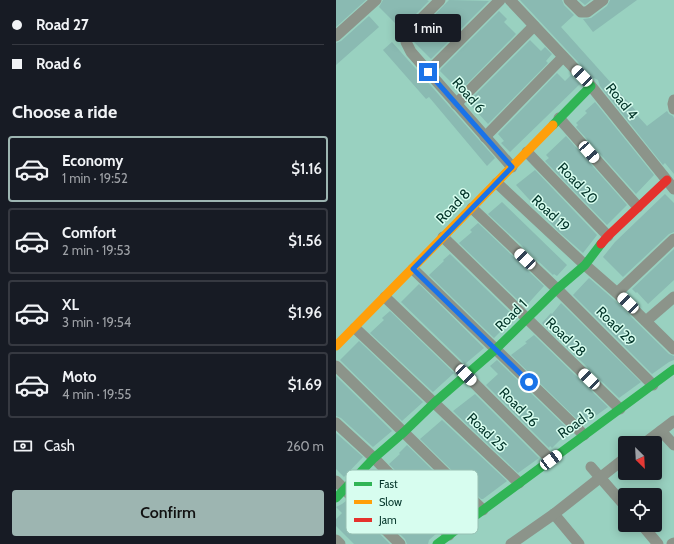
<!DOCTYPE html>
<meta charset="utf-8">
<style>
:root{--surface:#171b24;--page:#20242c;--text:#f1f3f6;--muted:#9ea1a6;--line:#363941;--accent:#9db5b1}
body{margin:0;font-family:Cabin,sans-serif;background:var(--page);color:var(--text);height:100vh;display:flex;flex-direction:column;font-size:15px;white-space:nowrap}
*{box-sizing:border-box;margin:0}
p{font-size:13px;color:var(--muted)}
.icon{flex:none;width:22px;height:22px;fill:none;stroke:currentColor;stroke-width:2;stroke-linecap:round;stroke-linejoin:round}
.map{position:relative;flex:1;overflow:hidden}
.drawer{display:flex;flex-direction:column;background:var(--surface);width:336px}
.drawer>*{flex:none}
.guide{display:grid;align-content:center;height:88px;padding:0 12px;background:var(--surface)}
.needle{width:26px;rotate:156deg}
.buttons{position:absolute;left:282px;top:436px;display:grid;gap:8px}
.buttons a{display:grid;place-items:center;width:44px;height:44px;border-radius:4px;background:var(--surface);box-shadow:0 2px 10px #0003;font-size:20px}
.end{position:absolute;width:18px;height:18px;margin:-9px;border:5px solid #1a73e8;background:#fff;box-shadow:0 0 0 2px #fff}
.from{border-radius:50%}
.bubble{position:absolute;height:28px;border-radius:4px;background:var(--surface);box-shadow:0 2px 10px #0003;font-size:13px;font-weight:600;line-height:28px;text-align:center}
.car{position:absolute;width:12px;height:24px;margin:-12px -6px;border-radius:5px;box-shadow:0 0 3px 1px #0007;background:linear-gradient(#fff 24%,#345 0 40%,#fff 0 76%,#345 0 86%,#fff 0)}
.guide b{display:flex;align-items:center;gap:14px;height:38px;font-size:15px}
.guide b+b{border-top:1px solid var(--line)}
.guide i{width:10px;height:10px;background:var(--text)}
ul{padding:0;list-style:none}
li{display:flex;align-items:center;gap:12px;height:66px;margin:0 8px 6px;padding:0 4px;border:2px solid var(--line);border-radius:4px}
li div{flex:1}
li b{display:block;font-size:15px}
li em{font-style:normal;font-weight:600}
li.selected{border-color:var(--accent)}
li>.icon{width:36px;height:36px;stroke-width:1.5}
h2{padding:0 12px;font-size:18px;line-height:48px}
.pay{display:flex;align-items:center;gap:10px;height:44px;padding:0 12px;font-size:15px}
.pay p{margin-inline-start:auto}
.cta{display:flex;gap:8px;margin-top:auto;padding:8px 12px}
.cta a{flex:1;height:46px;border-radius:4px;background:var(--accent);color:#111;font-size:16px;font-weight:600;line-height:46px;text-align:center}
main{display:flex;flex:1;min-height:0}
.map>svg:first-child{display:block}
.building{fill:#8abab2}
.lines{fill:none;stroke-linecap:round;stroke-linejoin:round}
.street{stroke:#8c948a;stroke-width:11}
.fast{stroke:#30b455;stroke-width:9}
.slow{stroke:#ff9f0a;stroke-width:9}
.jam{stroke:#e5322d;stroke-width:9}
.route{stroke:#1a73e8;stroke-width:5}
.labels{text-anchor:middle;stroke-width:3;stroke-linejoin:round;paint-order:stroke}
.street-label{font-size:14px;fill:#023328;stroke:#d7fdef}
.key{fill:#d7fdef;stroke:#97c0b3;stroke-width:1}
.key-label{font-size:11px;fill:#023328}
</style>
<main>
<section class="drawer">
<div class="guide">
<b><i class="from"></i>Road 27</b>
<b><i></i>Road 6</b>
</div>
<h2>Choose a ride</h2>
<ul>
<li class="selected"><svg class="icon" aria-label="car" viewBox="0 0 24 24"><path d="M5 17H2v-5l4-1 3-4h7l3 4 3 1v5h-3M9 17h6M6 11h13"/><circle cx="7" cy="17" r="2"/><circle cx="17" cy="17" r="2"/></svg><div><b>Economy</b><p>1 min · 19:52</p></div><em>$1.16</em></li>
<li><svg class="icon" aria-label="car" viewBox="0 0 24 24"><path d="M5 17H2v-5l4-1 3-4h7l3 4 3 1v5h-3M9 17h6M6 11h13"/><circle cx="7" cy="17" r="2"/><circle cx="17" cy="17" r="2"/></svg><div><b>Comfort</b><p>2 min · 19:53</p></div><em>$1.56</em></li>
<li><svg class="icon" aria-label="car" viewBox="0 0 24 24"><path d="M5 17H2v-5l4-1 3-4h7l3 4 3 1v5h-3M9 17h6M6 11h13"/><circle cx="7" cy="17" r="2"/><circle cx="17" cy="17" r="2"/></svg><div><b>XL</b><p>3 min · 19:54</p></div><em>$1.96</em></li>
<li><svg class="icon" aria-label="car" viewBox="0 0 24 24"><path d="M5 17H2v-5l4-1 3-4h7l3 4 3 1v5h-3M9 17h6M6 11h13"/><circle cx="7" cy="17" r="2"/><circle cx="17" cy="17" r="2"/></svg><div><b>Moto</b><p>4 min · 19:55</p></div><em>$1.69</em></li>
</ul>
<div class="pay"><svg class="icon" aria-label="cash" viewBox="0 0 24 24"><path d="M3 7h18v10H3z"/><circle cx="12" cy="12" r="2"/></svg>Cash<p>260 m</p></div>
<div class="cta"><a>Confirm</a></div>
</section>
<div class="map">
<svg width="338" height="544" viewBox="0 0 338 544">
<rect width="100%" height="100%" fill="#99d1c0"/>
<g class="building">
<path d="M0,0H30L0,27Z"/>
<path d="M47,0H91L93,1L68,26L66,30L43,7Z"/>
<path d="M113,0L153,1L95,59L78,42L79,35Z"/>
<path d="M184,0H226L228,5L238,15L225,27L302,113L300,114L311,126L331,111L333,114L337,116L338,118V174L329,163L327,165L264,86L262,80L256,77Z"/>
<path d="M243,0H255L249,5Z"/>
<path d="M274,0H301L257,32L247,19L255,18L271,6Z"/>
<path d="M163,11L171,19L168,22L180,34L124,91L104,71L105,69Z"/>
<path d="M33,16L43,27L0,65V43L5,41Z"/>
<path d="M194,40L205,51L209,47L216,54L210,61L212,63L152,124L132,102Z"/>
<path d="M56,42L159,158L151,166L93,97L90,99L47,50Z"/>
<path d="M221,73L229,81L235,75L244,84L174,152L165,143L168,141L162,134Z"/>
<path d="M259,102L318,175L300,194L240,127L242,125L240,123L251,113L249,111Z"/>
<path d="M230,136L291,205L271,225L209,161L213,158L210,155Z"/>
<path d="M199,170L261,235L247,253L222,231L180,185Z"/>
<path d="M329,194L338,203V232L333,234L287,277L267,257L279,242Z"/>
<path d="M166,202L231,265L221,276L218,274L217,275L152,214Z"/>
<path d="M142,223L208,286L189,307L123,243L136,232L134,230Z"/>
<path d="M338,249V280L312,304L301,292L300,293L296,289Z"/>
<path d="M114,254L179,317L158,338L93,275L108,261L107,260Z"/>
<path d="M253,278L276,298L333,354L338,356V360L333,362L316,374L237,295Z"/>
<path d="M83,284L148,348L129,364L65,302Z"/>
<path d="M225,303L305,382L283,398L206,323L215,313L216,314Z"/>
<path d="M54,311L118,373L97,392L34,333L48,320L46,318Z"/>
<path d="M198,335L272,407L247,425L175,355L191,343L189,342Z"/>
<path d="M23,341L87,402L66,421L4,360Z"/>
<path d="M161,360L236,433L230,437L228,436L216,448L214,446L213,448L150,385L162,374L154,366Z"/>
<path d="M0,376L56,431L37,447L5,418L0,416Z"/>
<path d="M139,394L203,458L182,473L117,411Z"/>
<path d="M106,420L171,481L147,499H145L84,439Z"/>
<path d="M0,433L27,457L8,477L0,469Z"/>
<path d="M71,445L135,508L112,524L53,464L64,454L63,453Z"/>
<path d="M42,472L101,533L93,540L92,544H71L69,539L20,491Z"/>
<path d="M10,501L54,544H18L0,526V519L6,513L0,507L6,504Z"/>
</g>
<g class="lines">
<g class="street">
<path d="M104,0L73,31L70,42L75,52L176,167"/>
<path d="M174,0L255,86L338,189"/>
<path d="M233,0L245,12H251L267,0"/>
<path d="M0,36L40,0"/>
<path d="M92,72L164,0"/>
<path d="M338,100L337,104L338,109"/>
<path d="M120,104L198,26"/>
<path d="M223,118L302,207"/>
<path d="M149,137L227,57"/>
<path d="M191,152L272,236"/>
<path d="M161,183L249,265L281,293L338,349"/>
<path d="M136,208L221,289L317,385"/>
<path d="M107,237L284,409"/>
<path d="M77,269L248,435"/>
<path d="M281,293L338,239"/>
<path d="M49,297L130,375L215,460"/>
<path d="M310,321L338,297"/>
<path d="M19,328L183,483"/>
<path d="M0,366L147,510"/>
<path d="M0,423L38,458L113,535"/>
<path d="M325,431L338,445"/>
<path d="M309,443L338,421"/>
<path d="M255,467L289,506"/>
<path d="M0,481L64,544"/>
<path d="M218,514L243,544"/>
<path d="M306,525L322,544"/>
<path d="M0,540L4,544"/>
<path d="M175,544L218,514L289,458"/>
<path d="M336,544L338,543"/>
</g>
<g class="fast">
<path d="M217,125L255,86"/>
<path d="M0,498L38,458L68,432L99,402L160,349L221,289L249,265L265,244"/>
<path d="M101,544L338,369"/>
</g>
<path class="slow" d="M0,346L217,125"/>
<path class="jam" d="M265,244L272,236L331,180"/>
</g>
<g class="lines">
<path class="route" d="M92,72L176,167L77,269L193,382"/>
</g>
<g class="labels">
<g class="street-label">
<text transform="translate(133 95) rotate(49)" y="5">Road 6</text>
<text transform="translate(286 101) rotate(51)" y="5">Road 4</text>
<text transform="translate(242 183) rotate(46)" y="5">Road 20</text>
<text transform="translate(117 206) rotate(-46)" y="5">Road 8</text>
<text transform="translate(215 213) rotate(43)" y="5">Road 19</text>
<text transform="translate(175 315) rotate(-45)" y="5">Road 1</text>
<text transform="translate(280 326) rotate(45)" y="5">Road 29</text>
<text transform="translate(230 337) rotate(44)" y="5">Road 28</text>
<text transform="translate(183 407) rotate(45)" y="5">Road 26</text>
<text transform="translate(240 423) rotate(-36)" y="5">Road 3</text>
<text transform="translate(151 432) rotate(44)" y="5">Road 25</text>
</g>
</g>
<rect x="10" y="470" width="132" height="64" rx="6" class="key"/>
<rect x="18" y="482" width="18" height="4" fill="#30b455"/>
<rect x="18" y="500" width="18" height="4" fill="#ff9f0a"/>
<rect x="18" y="518" width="18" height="4" fill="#e5322d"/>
<g class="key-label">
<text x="43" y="488">Fast</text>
<text x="43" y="506">Slow</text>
<text x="43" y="524">Jam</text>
</g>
</svg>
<div class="buttons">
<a><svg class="needle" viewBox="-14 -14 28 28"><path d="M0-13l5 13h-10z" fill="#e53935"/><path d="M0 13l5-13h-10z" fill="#9ea1a6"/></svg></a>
<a><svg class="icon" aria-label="locate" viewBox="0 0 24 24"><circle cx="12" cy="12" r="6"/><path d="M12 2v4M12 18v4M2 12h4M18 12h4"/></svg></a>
</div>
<i class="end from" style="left:193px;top:382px"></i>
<i class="end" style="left:92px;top:72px"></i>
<div class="bubble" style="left:59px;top:14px;width:66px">1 min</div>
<i class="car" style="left:246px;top:76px;rotate:316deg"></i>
<i class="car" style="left:253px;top:152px;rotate:139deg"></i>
<i class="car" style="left:189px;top:259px;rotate:314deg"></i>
<i class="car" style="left:292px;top:303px;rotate:314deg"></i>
<i class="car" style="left:130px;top:375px;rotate:135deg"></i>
<i class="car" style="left:253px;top:379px;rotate:314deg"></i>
<i class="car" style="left:215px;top:460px;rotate:53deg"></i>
</div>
</main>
